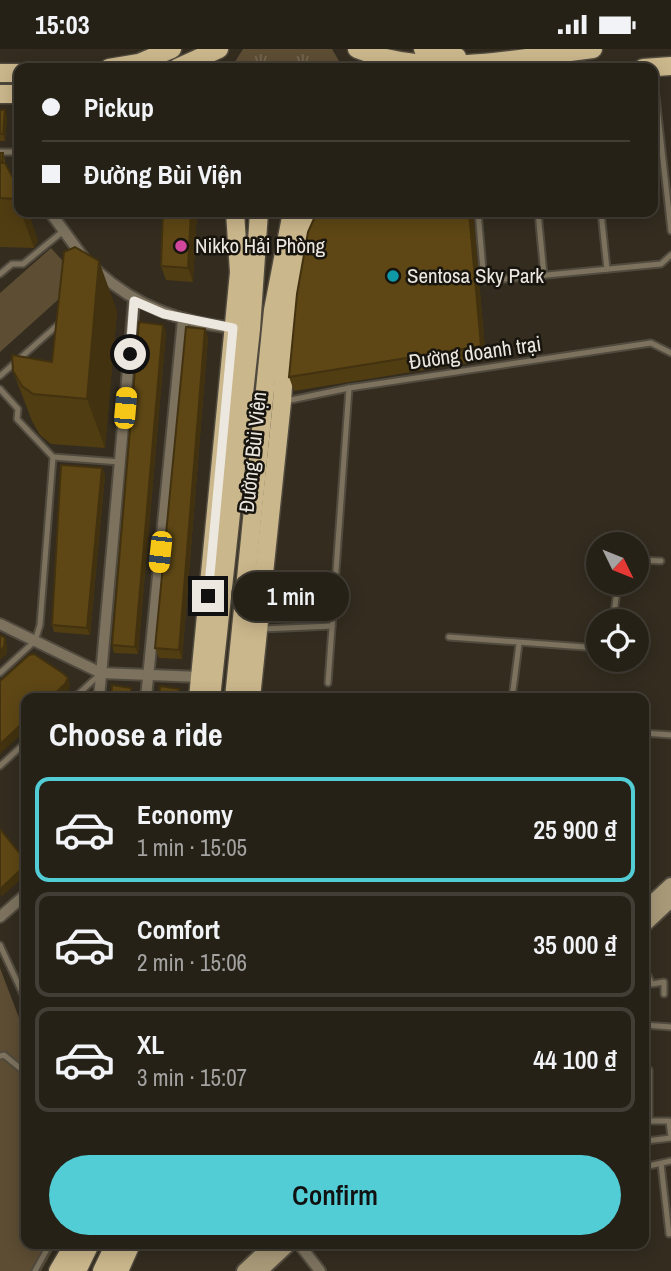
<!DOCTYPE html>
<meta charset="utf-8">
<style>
:root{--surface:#262117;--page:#322e24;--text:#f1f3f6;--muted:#a4a3a1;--line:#423e36;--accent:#52ccd5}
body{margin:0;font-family:"Archivo Narrow",sans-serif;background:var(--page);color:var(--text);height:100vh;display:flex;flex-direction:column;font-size:26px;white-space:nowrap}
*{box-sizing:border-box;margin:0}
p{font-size:23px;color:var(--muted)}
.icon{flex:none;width:38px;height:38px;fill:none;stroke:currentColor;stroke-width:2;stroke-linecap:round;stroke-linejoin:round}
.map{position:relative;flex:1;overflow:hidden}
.drawer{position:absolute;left:21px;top:644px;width:628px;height:556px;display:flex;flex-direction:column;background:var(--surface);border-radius:14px;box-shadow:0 4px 18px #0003,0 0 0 2px var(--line)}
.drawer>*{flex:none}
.guide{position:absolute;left:14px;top:14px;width:644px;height:154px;border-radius:14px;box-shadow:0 4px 18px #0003,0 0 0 2px var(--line);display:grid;align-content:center;height:154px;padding:0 28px;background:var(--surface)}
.needle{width:46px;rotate:133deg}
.fabs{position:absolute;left:586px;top:483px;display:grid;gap:14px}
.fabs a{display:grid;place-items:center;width:63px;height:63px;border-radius:50%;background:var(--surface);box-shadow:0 4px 18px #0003,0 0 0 2px var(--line);font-size:35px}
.end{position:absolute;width:32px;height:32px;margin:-16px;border:9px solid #ece7df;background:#111;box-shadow:0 0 0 4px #111}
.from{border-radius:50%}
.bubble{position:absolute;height:49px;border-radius:24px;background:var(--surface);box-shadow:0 4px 18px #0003,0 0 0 2px var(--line);font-size:23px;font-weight:600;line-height:49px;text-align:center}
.car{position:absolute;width:21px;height:42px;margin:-21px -10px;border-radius:9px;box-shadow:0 0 5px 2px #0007;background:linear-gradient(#f5c518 24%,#345 0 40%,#f5c518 0 76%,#345 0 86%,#f5c518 0)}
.guide b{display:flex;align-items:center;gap:24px;height:66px;font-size:26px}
.guide b+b{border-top:2px solid var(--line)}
.guide i{width:18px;height:18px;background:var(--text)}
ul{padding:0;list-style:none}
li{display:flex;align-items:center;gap:21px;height:105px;margin:0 14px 10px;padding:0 14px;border:4px solid var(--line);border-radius:14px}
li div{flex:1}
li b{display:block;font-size:26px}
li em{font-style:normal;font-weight:600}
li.selected{border-color:var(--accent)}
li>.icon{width:63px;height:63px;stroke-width:1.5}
h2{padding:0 28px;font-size:32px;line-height:84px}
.action{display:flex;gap:14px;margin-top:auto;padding:14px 28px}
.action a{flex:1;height:80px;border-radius:42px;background:var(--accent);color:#111;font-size:28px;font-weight:600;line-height:80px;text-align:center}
.status{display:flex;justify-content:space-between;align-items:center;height:49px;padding:0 35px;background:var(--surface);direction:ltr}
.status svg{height:19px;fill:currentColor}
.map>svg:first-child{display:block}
.grass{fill:url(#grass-tufts)}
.park{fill:#5c4d33}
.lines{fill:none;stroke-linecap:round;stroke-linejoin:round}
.lane-casing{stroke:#514a3e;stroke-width:9}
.street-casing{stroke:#514a3e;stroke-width:14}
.secondary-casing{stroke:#514a3e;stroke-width:18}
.primary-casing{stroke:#514a3e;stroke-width:21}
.lane{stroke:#7c725e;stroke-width:5}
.street{stroke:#7c725e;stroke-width:10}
.secondary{stroke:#a89978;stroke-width:14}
.primary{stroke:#cbb78c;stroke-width:18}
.wall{fill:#513d12}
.shaded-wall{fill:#42320f}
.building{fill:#5e4715;stroke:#42320f;stroke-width:2}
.route{stroke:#ece7df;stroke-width:9}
.hotel-dot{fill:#d1479c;stroke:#18150f;stroke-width:2.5}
.culture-dot{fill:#0f9aa8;stroke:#18150f;stroke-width:2.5}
.labels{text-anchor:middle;stroke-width:5;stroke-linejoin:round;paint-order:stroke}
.poi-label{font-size:21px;fill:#ece7df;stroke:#18150f;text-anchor:start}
.street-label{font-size:21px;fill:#ece7df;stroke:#18150f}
</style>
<div class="status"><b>15:03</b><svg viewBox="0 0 49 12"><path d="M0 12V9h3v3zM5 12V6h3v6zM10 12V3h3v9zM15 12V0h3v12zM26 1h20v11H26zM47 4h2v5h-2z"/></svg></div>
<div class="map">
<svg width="671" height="1222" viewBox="0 0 671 1222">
<defs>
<pattern id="grass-tufts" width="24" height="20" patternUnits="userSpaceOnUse" patternTransform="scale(1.75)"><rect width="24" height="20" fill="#5c4d33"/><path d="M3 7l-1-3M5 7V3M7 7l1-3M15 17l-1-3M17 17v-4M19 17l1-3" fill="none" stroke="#746750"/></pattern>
</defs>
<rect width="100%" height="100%" fill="#332c1f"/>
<path class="grass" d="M243,0H332L343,19H231Z"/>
<g class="park">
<path d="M51,199L80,231L0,303V244Z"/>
<path d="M0,919L26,987V1195H56L41,1222H0Z"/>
</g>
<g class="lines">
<defs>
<g id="lane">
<path d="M653,21L671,182"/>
<path d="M0,103H19"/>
<path d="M478,163L484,232L661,215L671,206"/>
<path d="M538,163L544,226"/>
<path d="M601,163L607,220"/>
<path d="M0,225L12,215H23L62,183"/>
<path d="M0,327L61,273"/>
<path d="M0,340L18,360L17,370L53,408"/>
<path d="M286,352L349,339L651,294L671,304"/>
<path d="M637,511L661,512"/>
<path d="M613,572L618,534"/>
<path d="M262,580L332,577"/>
<path d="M449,588L598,599"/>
<path d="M0,624L35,592L40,576L53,408L120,413"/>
<path d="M328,634L349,339"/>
<path d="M74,649L99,626"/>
<path d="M512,649L519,595"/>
<path d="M644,684L671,686"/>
<path d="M0,717L26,693"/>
<path d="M0,896L26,952"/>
<path d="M644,919L652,935L664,933V945"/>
<path d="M644,976L671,978"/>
<path d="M0,1007L4,1006L26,1024"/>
<path d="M649,1021V1072H669L671,1088"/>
<path d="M646,1092L671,1089"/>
<path d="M661,1115L669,1185"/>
<path d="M644,1118L671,1112"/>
<path d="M35,1222L50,1195"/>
</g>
<g id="street">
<path d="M50,163L83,208"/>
<path d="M97,222C137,258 180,273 233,279"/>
<path d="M0,575L101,624L200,628"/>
<path d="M99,649L134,252"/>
<path d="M146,649L183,271"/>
<path d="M0,868L26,845"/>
<path d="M299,1195L320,1222"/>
</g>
<g id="secondary">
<path d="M644,861L671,836"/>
<path d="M644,876L671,851"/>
<path d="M244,1222L273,1195"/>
<path d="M260,1222L289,1195"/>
</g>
<g id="primary">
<path d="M357,0C431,30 516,9 593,0"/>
<path d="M423,0L457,8"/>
<path d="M109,19L139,14L172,0"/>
<path d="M177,19L219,0"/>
<path d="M643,19L671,17"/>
<path d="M0,24H19"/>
<path d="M0,45H19"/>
<path d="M198,649L239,223L235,163"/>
<path d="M211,649L251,280L259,163"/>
<path d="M234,649L273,261L292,163"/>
<path d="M251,649L282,353L288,258L307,173L312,163"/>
<path d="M58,1222L74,1195"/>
<path d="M77,1222L90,1195"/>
<path d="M102,1222L115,1195"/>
<path d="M119,1222L131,1195"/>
</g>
</defs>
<use href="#lane" class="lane-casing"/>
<use href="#street" class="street-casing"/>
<use href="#secondary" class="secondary-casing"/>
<use href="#primary" class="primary-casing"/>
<use href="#lane" class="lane"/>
<use href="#street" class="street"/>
<use href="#secondary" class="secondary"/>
<use href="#primary" class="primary"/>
</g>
<g class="wall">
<path d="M0,61H5L7,68L5,92H0Z"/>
<path d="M0,104H3L5,111V114L19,140V163H28L38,192L34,199L0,198Z"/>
<path d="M163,163H197L193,233L166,231L161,217Z"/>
<path d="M473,163L486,311L294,342L289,328Z"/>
<path d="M117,262L105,399L51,395L40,386L32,372L13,322L52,313Z"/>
<path d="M163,276L166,283L138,605L114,604L112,596Z"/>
<path d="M205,280L208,289L182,610L159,609L155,599Z"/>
<path d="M102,419L105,426L90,586L54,583L52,576Z"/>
</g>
<g class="shaded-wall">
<path d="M5,61L7,68L5,92L3,85Z"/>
<path d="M19,144V159L16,150Z"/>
<path d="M21,163H28L38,192L34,199Z"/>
<path d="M191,163H197L193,233L188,219Z"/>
<path d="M469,163H473L486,311L481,297Z"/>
<path d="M99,212L117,262L105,399L87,350Z"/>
<path d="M163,276L166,283L138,605L135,598Z"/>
<path d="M205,280L208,289L182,610L179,601Z"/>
<path d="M102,419L105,426L90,586L87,579Z"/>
<path d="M5,589L7,596V605L0,611V602Z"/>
<path d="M68,629L70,636L68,643L60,649H50Z"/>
<path d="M131,639L134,646V649H131Z"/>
<path d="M26,671V681L0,705V695Z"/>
<path d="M26,816V826L1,848L0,840Z"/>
</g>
<g class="building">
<path d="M0,61H5L3,85H0Z"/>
<path d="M0,104H3L2,114H0Z"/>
<path d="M0,114H5L19,140V144L16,150L0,149Z"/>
<path d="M163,163H191L188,219L161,217Z"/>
<path d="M317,163H469L481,297L289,328L297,245L308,183Z"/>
<path d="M75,198L99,212L87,350L33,345L22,337L13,322L12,306L52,313L64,203Z"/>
<path d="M139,273L163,276L135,598L112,596Z"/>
<path d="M186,278L205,280L179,601L155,599Z"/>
<path d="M61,416L102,419L87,579L52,576Z"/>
<path d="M0,586L5,589L4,598L0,602Z"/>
<path d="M34,605L64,625L68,629L65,635L50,649H26V671L0,695V632L29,606Z"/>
<path d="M112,636L131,639V649H111Z"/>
<path d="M160,637L179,640L178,649H159Z"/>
<path d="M0,780L26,812V816L0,840Z"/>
</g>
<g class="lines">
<path class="route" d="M130,305L134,252L164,265L233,279L208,547"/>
</g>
<circle class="hotel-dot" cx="181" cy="197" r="7"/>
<circle class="culture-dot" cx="393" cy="227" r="7"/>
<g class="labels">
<g class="poi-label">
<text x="195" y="204">Nikko Hải Phòng</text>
<text x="407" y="234">Sentosa Sky Park</text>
</g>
<g class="street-label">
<text transform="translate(475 304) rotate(-8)" y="7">Đường doanh trại</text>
<text transform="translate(253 403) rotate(-84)" y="7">Đường Bùi Viện</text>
</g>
</g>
</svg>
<div class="fabs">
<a><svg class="needle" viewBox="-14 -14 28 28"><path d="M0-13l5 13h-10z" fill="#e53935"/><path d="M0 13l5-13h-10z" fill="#a4a3a1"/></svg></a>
<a><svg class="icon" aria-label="locate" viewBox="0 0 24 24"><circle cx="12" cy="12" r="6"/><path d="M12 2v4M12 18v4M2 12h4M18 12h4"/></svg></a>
</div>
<i class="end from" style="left:130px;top:305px"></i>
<i class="end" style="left:208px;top:547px"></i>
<div class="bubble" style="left:233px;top:523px;width:116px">1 min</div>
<i class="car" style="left:125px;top:359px;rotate:5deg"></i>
<i class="car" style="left:160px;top:503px;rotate:186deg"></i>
<div class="guide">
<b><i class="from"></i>Pickup</b>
<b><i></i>Đường Bùi Viện</b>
</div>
<section class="drawer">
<h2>Choose a ride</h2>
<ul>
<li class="selected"><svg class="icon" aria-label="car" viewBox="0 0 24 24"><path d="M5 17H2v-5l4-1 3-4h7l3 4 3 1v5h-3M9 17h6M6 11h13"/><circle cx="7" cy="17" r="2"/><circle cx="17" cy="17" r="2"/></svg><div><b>Economy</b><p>1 min · 15:05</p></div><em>25 900 ₫</em></li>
<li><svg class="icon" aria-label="car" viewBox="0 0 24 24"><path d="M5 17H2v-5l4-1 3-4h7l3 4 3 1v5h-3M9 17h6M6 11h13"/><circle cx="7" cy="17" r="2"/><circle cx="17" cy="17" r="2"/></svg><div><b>Comfort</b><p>2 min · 15:06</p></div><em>35 000 ₫</em></li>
<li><svg class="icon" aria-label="car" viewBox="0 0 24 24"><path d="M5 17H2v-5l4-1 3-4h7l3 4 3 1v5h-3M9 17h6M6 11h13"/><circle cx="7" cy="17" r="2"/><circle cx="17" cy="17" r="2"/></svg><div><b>XL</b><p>3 min · 15:07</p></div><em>44 100 ₫</em></li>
</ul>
<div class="action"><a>Confirm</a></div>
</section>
</div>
